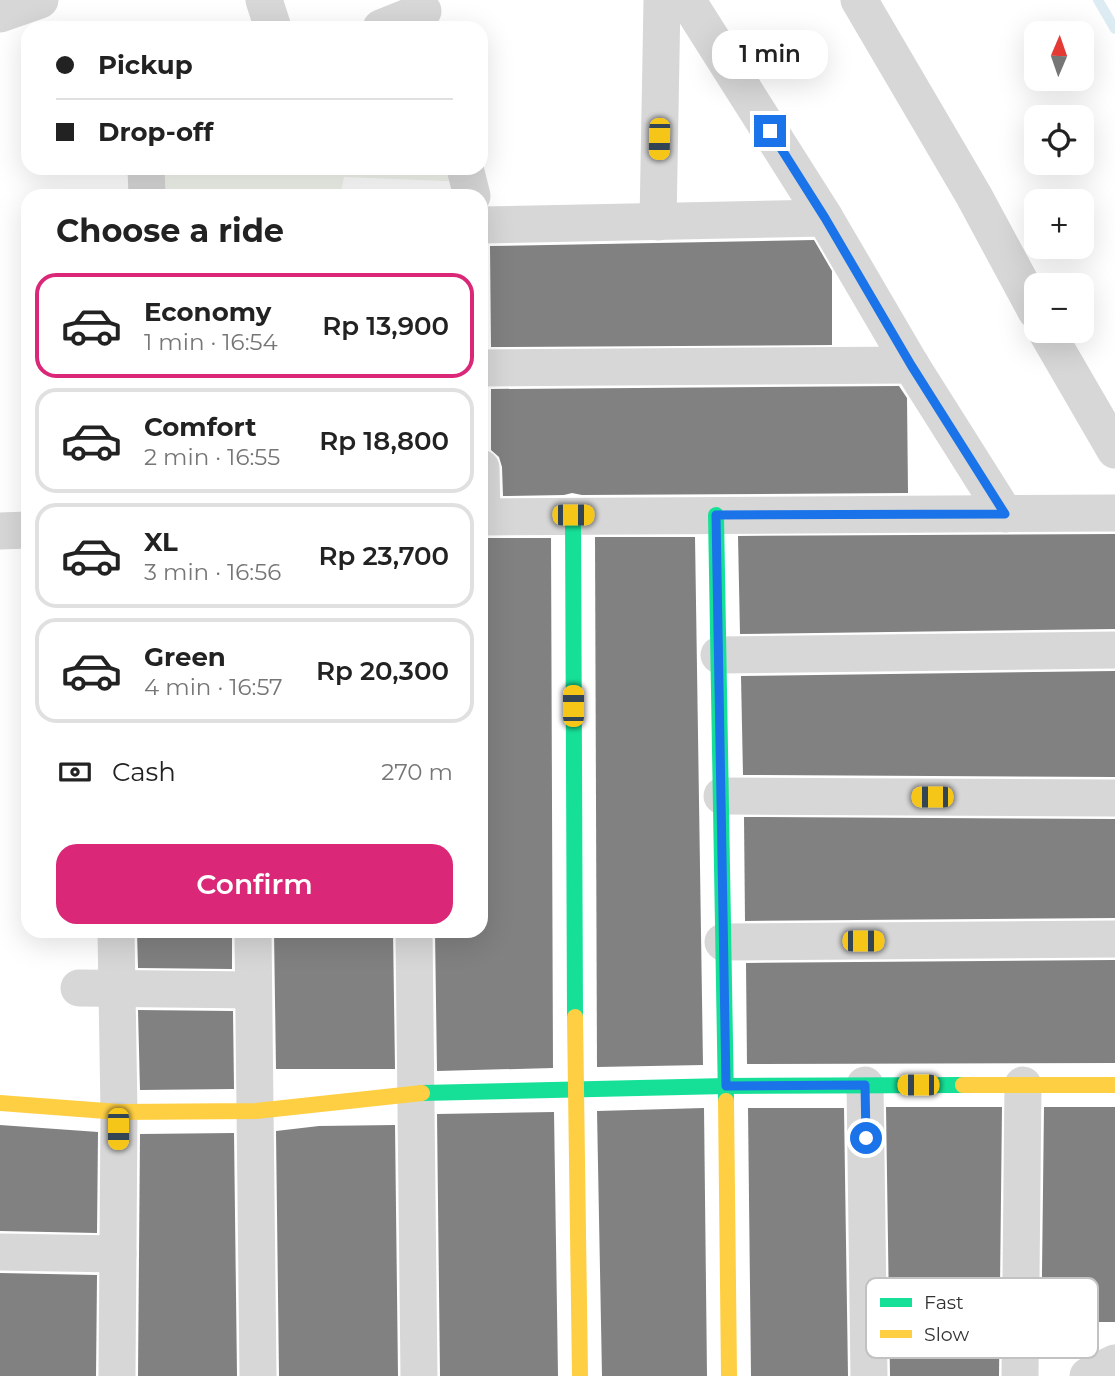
<!DOCTYPE html>
<meta charset="utf-8">
<style>
:root{--surface:#fff;--page:#f6f6f6;--text:#222;--muted:#767676;--line:#e0e0e0;--accent:#db2777}
body{margin:0;font-family:Montserrat,sans-serif;background:var(--page);color:var(--text);height:100vh;display:flex;flex-direction:column;font-size:26px;white-space:nowrap}
*{box-sizing:border-box;margin:0}
p{font-size:23px;color:var(--muted)}
.icon{flex:none;width:38px;height:38px;fill:none;stroke:currentColor;stroke-width:2;stroke-linecap:round;stroke-linejoin:round}
.map{position:relative;flex:1;overflow:hidden}
.drawer{position:absolute;left:21px;top:189px;width:467px;height:749px;display:flex;flex-direction:column;background:var(--surface);border-radius:21px;box-shadow:0 7px 28px #0002}
.drawer>*{flex:none}
.top-card{position:absolute;left:21px;top:21px;width:467px;height:154px;border-radius:21px;box-shadow:0 7px 28px #0002;display:grid;align-content:center;height:154px;padding:0 35px;background:var(--surface)}
.needle{width:46px;rotate:2deg}
.controls{position:absolute;left:1024px;top:21px;display:grid;gap:14px}
.controls a{display:grid;place-items:center;width:70px;height:70px;border-radius:14px;background:var(--surface);box-shadow:0 7px 28px #0002;font-size:35px}
.end{position:absolute;width:32px;height:32px;margin:-16px;border:9px solid #1a73e8;background:#fff;box-shadow:0 0 0 4px #fff}
.from{border-radius:50%}
.bubble{position:absolute;height:49px;border-radius:21px;background:var(--surface);box-shadow:0 7px 28px #0002;font-size:23px;font-weight:600;line-height:49px;text-align:center}
.car{position:absolute;width:21px;height:42px;margin:-21px -10px;border-radius:9px;box-shadow:0 0 5px 2px #0007;background:linear-gradient(#f5c518 24%,#345 0 40%,#f5c518 0 76%,#345 0 86%,#f5c518 0)}
.top-card b{display:flex;align-items:center;gap:24px;height:66px;font-size:26px}
.top-card b+b{border-top:2px solid var(--line)}
.top-card i{width:18px;height:18px;background:var(--text)}
ul{padding:0;list-style:none}
li{display:flex;align-items:center;gap:21px;height:105px;margin:0 14px 10px;padding:0 21px;border:4px solid var(--line);border-radius:21px}
li div{flex:1}
li b{display:block;font-size:26px}
li em{font-style:normal;font-weight:600}
li.active{border-color:var(--accent)}
li>.icon{width:63px;height:63px;stroke-width:1.5}
h2{padding:0 35px;font-size:32px;line-height:84px}
.pay{display:flex;align-items:center;gap:18px;height:77px;padding:0 35px;font-size:26px}
.pay p{margin-inline-start:auto}
.button{display:flex;gap:14px;margin-top:auto;padding:14px 35px}
.button a{flex:1;height:80px;border-radius:21px;background:var(--accent);color:#fff;font-size:28px;font-weight:600;line-height:80px;text-align:center}
.map>svg:first-child{display:block}
.green{fill:#f1f5ed}
.lines{fill:none;stroke-linecap:round;stroke-linejoin:round}
.stream{stroke:#ddebf3;stroke-width:10}
.building{fill:#818181}
.street{stroke:#d7d7d7;stroke-width:37}
.fast{stroke:#16e098;stroke-width:16}
.slow{stroke:#ffcf43;stroke-width:16}
.route{stroke:#1a73e8;stroke-width:9}
.key{fill:#fff;stroke:#c2c2c2;stroke-width:2}
.key-label{font-size:19px;fill:#333}
</style>
<div class="map">
<svg width="1115" height="1376" viewBox="0 0 1115 1376">
<rect width="100%" height="100%" fill="#fff"/>
<path class="green" d="M160,168H464L469,182L344,177L340,196H161Z"/>
<g class="lines">
<path class="stream" d="M1098,0L1115,29"/>
</g>
<g class="building">
<path d="M814,240L832,271V345L491,347L490,246Z"/>
<path d="M899,386L907,398L908,493L582,495L572,493L564,495L503,496L502,467L499,457L491,450V389Z"/>
<path d="M1115,534V629L740,634L738,536Z"/>
<path d="M595,537H695L703,1065L597,1067Z"/>
<path d="M481,538H551L553,1068L437,1071L435,931H481Z"/>
<path d="M1115,671V777L743,775L741,676Z"/>
<path d="M744,817L1115,819V918L745,921Z"/>
<path d="M137,931H232V969L138,968Z"/>
<path d="M274,931H393L395,1069H276Z"/>
<path d="M1115,960V1063L747,1064L746,963Z"/>
<path d="M138,1010L233,1011L234,1089L140,1090Z"/>
<path d="M886,1107H1002L999,1376H890Z"/>
<path d="M1044,1107H1115V1322H1099V1348L1083,1355H1041Z"/>
<path d="M704,1108L707,1376H602L597,1111Z"/>
<path d="M748,1108H844L848,1376H751Z"/>
<path d="M554,1112L558,1376H440L437,1114Z"/>
<path d="M0,1125L98,1132L97,1233L0,1231Z"/>
<path d="M395,1125L398,1376H279L276,1131L319,1126Z"/>
<path d="M234,1133L237,1376H138L140,1134Z"/>
<path d="M0,1273L97,1275L96,1376H0Z"/>
</g>
<g class="lines">
<g class="street">
<path d="M264,0L273,28"/>
<path d="M687,0L825,218L911,365L1005,514"/>
<path d="M859,0L974,196L1036,311"/>
<path d="M0,14L40,0"/>
<path d="M381,28L423,11"/>
<path d="M146,168L147,196"/>
<path d="M465,168L472,196"/>
<path d="M658,222L662,0"/>
<path d="M481,225L825,218"/>
<path d="M1046,331L1115,450"/>
<path d="M481,368L911,365"/>
<path d="M481,468L482,517"/>
<path d="M481,517L1115,513"/>
<path d="M0,531L28,530"/>
<path d="M719,655L1115,650"/>
<path d="M722,796L1115,798"/>
<path d="M116,931L119,1112L117,1376"/>
<path d="M253,931L258,1376"/>
<path d="M414,931L419,1376"/>
<path d="M723,942L1115,939"/>
<path d="M79,988L253,990"/>
<path d="M865,1085L869,1376"/>
<path d="M0,1252L118,1254"/>
<path d="M1020,1376L1023,1085"/>
<path d="M1088,1376L1115,1363"/>
</g>
<g class="fast">
<path d="M573,515L575,1017"/>
<path d="M716,515L726,1101"/>
<path d="M422,1093L726,1086L963,1085"/>
</g>
<g class="slow">
<path d="M575,1017L580,1376"/>
<path d="M963,1085H1115"/>
<path d="M726,1101L729,1376"/>
<path d="M0,1103L119,1112L256,1111L422,1093"/>
</g>
</g>
<g class="lines">
<path class="route" d="M770,131L825,218L911,365L1005,514L716,515L726,1086L865,1085L866,1138"/>
</g>
<rect x="866" y="1278" width="232" height="80" rx="10" class="key"/>
<rect x="880" y="1298" width="32" height="9" fill="#16e098"/>
<rect x="880" y="1330" width="32" height="8" fill="#ffcf43"/>
<g class="key-label">
<text x="924" y="1309">Fast</text>
<text x="924" y="1341">Slow</text>
</g>
</svg>
<div class="controls">
<a><svg class="needle" viewBox="-14 -14 28 28"><path d="M0-13l5 13h-10z" fill="#e53935"/><path d="M0 13l5-13h-10z" fill="#767676"/></svg></a>
<a><svg class="icon" aria-label="locate" viewBox="0 0 24 24"><circle cx="12" cy="12" r="6"/><path d="M12 2v4M12 18v4M2 12h4M18 12h4"/></svg></a>
<a>+</a>
<a>−</a>
</div>
<i class="end from" style="left:866px;top:1138px"></i>
<i class="end" style="left:770px;top:131px"></i>
<div class="bubble" style="left:712px;top:30px;width:116px">1 min</div>
<i class="car" style="left:659px;top:139px;rotate:181deg"></i>
<i class="car" style="left:573px;top:515px;rotate:90deg"></i>
<i class="car" style="left:573px;top:706px;rotate:0deg"></i>
<i class="car" style="left:932px;top:797px;rotate:270deg"></i>
<i class="car" style="left:863px;top:941px;rotate:90deg"></i>
<i class="car" style="left:918px;top:1085px;rotate:270deg"></i>
<i class="car" style="left:118px;top:1129px;rotate:180deg"></i>
<div class="top-card">
<b><i class="from"></i>Pickup</b>
<b><i></i>Drop-off</b>
</div>
<section class="drawer">
<h2>Choose a ride</h2>
<ul>
<li class="active"><svg class="icon" aria-label="car" viewBox="0 0 24 24"><path d="M5 17H2v-5l4-1 3-4h7l3 4 3 1v5h-3M9 17h6M6 11h13"/><circle cx="7" cy="17" r="2"/><circle cx="17" cy="17" r="2"/></svg><div><b>Economy</b><p>1 min · 16:54</p></div><em>Rp 13,900</em></li>
<li><svg class="icon" aria-label="car" viewBox="0 0 24 24"><path d="M5 17H2v-5l4-1 3-4h7l3 4 3 1v5h-3M9 17h6M6 11h13"/><circle cx="7" cy="17" r="2"/><circle cx="17" cy="17" r="2"/></svg><div><b>Comfort</b><p>2 min · 16:55</p></div><em>Rp 18,800</em></li>
<li><svg class="icon" aria-label="car" viewBox="0 0 24 24"><path d="M5 17H2v-5l4-1 3-4h7l3 4 3 1v5h-3M9 17h6M6 11h13"/><circle cx="7" cy="17" r="2"/><circle cx="17" cy="17" r="2"/></svg><div><b>XL</b><p>3 min · 16:56</p></div><em>Rp 23,700</em></li>
<li><svg class="icon" aria-label="car" viewBox="0 0 24 24"><path d="M5 17H2v-5l4-1 3-4h7l3 4 3 1v5h-3M9 17h6M6 11h13"/><circle cx="7" cy="17" r="2"/><circle cx="17" cy="17" r="2"/></svg><div><b>Green</b><p>4 min · 16:57</p></div><em>Rp 20,300</em></li>
</ul>
<div class="pay"><svg class="icon" aria-label="cash" viewBox="0 0 24 24"><path d="M3 7h18v10H3z"/><circle cx="12" cy="12" r="2"/></svg>Cash<p>270 m</p></div>
<div class="button"><a>Confirm</a></div>
</section>
</div>
